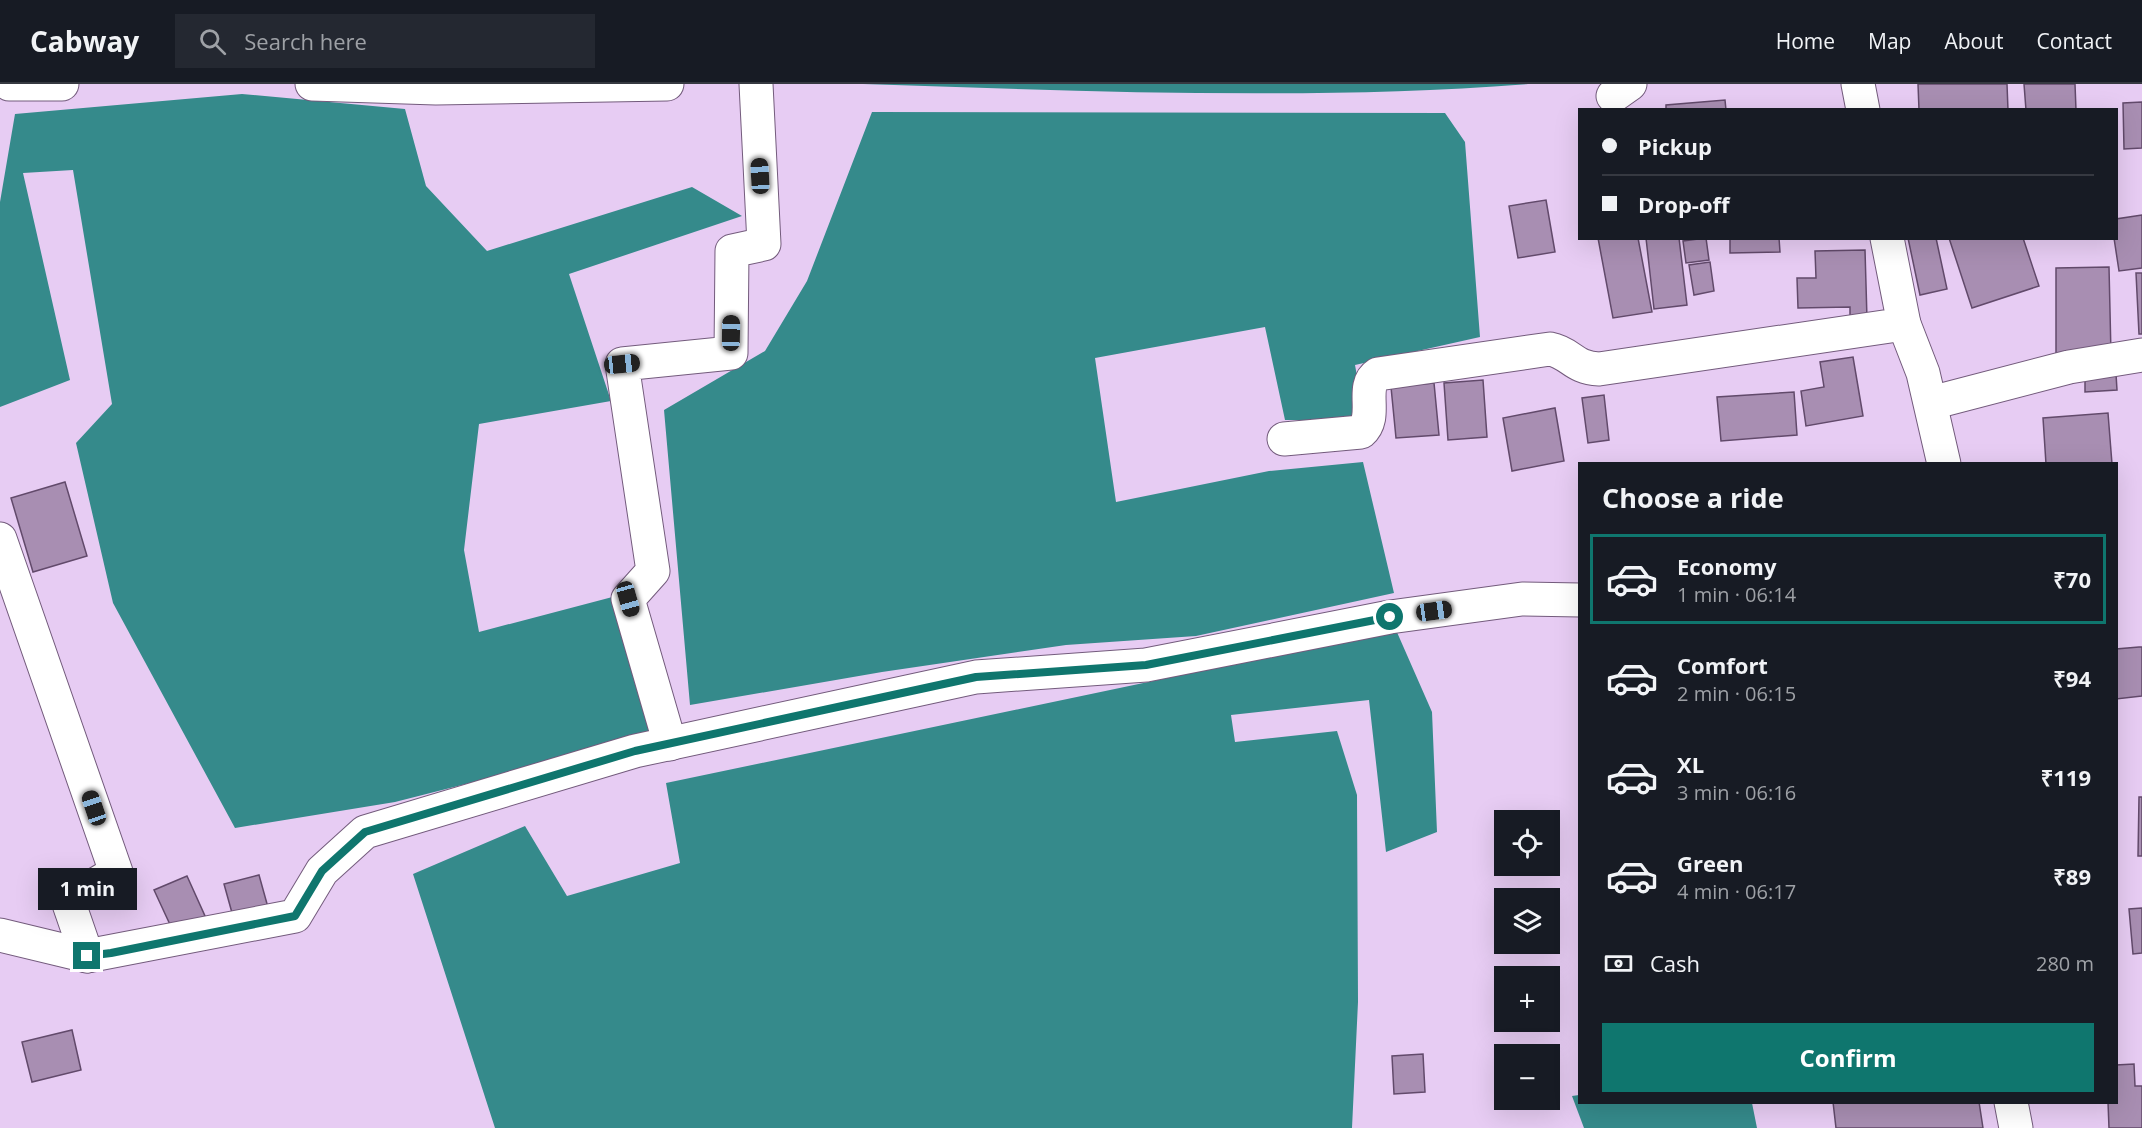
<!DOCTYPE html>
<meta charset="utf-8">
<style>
:root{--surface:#171b24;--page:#242831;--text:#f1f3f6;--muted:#9ea1a6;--line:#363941;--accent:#0f766e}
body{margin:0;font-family:"Open Sans",sans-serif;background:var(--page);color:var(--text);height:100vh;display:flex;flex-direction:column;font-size:22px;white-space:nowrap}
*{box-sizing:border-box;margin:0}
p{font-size:20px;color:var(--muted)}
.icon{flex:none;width:33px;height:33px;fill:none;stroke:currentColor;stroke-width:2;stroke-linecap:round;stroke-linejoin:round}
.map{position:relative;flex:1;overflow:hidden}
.details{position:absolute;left:1578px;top:378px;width:540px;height:642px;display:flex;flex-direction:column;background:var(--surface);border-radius:0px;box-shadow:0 6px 24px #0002}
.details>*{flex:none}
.guide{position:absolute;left:1578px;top:24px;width:540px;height:132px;border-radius:0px;box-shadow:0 6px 24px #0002;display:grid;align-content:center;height:132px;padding:0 24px;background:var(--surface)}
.fabs{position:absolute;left:1494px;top:726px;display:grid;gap:12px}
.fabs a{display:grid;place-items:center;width:66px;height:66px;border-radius:0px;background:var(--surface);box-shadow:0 6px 24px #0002;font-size:30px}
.end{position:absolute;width:27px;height:27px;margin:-14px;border:8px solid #0f766e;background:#fff;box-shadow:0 0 0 3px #fff}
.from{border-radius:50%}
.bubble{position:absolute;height:42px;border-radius:0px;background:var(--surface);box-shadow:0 6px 24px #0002;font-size:20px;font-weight:700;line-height:42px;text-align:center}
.car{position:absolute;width:18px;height:36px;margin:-18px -9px;border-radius:8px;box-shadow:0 0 4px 2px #0007;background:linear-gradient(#222 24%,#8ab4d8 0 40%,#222 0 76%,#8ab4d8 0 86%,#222 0)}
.guide b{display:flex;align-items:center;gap:21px;height:57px;font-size:22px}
.guide b+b{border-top:2px solid var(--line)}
.guide i{width:15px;height:15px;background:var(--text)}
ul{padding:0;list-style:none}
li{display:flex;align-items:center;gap:18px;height:90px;margin:0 12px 9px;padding:0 12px;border:3px solid transparent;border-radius:0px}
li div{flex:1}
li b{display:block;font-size:22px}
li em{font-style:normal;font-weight:700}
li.active{border-color:var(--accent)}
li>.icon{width:54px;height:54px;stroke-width:1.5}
h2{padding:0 24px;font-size:27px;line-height:72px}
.pay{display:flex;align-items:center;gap:15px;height:66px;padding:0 24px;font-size:22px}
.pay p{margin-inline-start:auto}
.cta{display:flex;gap:12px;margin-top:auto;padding:12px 24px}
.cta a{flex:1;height:69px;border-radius:0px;background:var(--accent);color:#fff;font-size:24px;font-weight:700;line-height:69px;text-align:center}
header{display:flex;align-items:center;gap:36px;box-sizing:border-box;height:84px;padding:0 30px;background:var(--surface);border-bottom:2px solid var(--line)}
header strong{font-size:28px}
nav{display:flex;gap:33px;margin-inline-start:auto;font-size:21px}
.search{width:420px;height:54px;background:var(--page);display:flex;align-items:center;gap:15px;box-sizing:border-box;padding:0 21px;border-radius:0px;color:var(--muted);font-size:22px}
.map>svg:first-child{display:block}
.water{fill:#358a8b}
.building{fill:#a88eb2;stroke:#624a6b;stroke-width:1.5}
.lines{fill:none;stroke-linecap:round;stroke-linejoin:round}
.street-casing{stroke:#735b7c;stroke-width:35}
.street{stroke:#fff;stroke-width:33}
.route{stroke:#0f766e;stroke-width:8}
</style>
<header>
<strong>Cabway</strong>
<div class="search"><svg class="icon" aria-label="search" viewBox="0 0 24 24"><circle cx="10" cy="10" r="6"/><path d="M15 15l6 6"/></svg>Search here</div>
<nav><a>Home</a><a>Map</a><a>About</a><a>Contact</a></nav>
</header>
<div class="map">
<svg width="2142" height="1044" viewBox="0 0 2142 1044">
<rect width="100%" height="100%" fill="#e7ccf3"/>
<g class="water">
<path d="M863,0H1528C1307,17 1084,7 863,0Z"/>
<path d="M242,10L405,25L426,102L487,167L692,103L742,132L569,190L611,317L479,340L464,466L479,548L620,511L659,651L395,718L235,744L113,519L76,359L112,320L73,86L23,89L70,296L0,323V118L15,30Z"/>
<path d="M872,28L1445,29L1465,58L1480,253L1355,281L1365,336H1285L1265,243L1095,274L1116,418L1269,387L1363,378L1394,509L1196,552L1066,561L882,588L690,621L664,326L765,267L807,197Z"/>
<path d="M1396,546L1432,628L1437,748L1386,768L1369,616L1231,631L1235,658L1337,647L1357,711L1358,918L1352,1044H495L413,790L525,742L567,812L680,779L666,699Z"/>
<path d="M1579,1011L1580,1018L1752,1019L1757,1044H1584L1572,1012Z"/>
</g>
<g class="building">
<path d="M1918,0H2007L2008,26H1919Z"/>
<path d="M2024,0H2075L2076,26H2026Z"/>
<path d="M1725,16L1726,26H1666V21Z"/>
<path d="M2142,18V64L2124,65L2123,19Z"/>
<path d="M1546,116L1555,168L1518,174L1509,122Z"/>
<path d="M2142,131V184L2119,187L2114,154H2116V135Z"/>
<path d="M1598,154H1638L1652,228L1613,234Z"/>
<path d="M1646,154H1679L1687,221L1654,225Z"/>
<path d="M1706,154L1709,176L1686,179L1683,157Z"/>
<path d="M1730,154H1779L1780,168L1730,169Z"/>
<path d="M1908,154H1936L1947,205L1920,211Z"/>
<path d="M1949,154H2023L2039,202L1972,224Z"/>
<path d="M1865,166L1867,235H1850V223L1798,224L1797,194H1816L1815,167Z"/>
<path d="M1710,178L1714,207L1694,211L1689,181Z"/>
<path d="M2109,183L2111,271L2056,272V184Z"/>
<path d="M2136,189H2142V250H2139Z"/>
<path d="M1853,273L1863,332L1806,342L1801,307L1824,303L1820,278Z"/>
<path d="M2116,290L2117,306L2085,308V292Z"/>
<path d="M1483,296L1487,353L1448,356L1444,299Z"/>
<path d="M1434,299L1439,351L1396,354L1391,303Z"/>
<path d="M1794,308L1797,351L1721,357L1717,313Z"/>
<path d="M1604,311L1609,356L1588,359L1582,314Z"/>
<path d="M1555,324L1564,377L1512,387L1503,334Z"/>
<path d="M2108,329L2112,380H2046L2043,334Z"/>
<path d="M65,398L87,472L33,488L11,414Z"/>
<path d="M2139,563H2142V612L2116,615V565Z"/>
<path d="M2139,713H2142V772H2138Z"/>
<path d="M259,791L269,827L234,836L224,800Z"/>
<path d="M187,792L205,832L173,847L154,806Z"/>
<path d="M2142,824V869L2133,870L2129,825Z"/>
<path d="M72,946L81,986L32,998L22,958Z"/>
<path d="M1423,970L1425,1008L1394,1010L1392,972Z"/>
<path d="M2134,980L2135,1002H2142V1044H2109L2108,1018H2116V981Z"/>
<path d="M1833,1018H1979L1983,1044H1836Z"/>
</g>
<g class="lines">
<defs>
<g id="street">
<path d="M9,0H62"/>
<path d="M312,0L436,4L667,0"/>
<path d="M1858,0L1863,26"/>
<path d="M1613,12L1630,0"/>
<path d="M1904,240L1923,289L1944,380"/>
<path d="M1931,319L2069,283L2142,271"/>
<path d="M1284,355L1361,348C1379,333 1359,302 1378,290L1550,265C1571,269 1573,284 1599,285L1904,240L1887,154"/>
<path d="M0,455L116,788L68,817L87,872L295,832L322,787L365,748L635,667L976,593L1146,581L1390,533L1522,515L1580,516"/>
<path d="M670,660L628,515L653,487L622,280L731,269L732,167L764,160L756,0"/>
<path d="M0,851L87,872"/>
<path d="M2011,1018L2016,1044"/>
</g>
</defs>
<use href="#street" class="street-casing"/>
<use href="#street" class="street"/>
</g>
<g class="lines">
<path class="route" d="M87,872L111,869L295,832L322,787L365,748L635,667L976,593L1146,581L1390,533"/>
</g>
</svg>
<div class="fabs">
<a><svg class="icon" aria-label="locate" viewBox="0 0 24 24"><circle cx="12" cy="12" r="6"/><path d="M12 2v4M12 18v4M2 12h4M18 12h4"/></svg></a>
<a><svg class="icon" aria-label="layers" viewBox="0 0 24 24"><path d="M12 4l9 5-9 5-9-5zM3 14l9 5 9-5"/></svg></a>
<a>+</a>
<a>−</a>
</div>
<i class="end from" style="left:1390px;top:533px"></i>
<i class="end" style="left:87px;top:872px"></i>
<div class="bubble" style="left:38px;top:784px;width:99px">1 min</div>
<i class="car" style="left:760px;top:92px;rotate:357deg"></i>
<i class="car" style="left:731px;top:249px;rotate:1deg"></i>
<i class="car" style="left:622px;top:280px;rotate:84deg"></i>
<i class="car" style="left:628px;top:515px;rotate:164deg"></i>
<i class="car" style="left:1434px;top:527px;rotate:82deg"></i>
<i class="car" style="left:94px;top:724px;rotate:341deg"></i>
<div class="guide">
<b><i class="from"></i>Pickup</b>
<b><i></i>Drop-off</b>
</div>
<section class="details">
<h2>Choose a ride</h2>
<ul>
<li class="active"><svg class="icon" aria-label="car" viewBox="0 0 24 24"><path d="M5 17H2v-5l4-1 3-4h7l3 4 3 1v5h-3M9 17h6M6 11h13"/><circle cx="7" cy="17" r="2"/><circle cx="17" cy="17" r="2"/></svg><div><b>Economy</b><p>1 min · 06:14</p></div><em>₹70</em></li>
<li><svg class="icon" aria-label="car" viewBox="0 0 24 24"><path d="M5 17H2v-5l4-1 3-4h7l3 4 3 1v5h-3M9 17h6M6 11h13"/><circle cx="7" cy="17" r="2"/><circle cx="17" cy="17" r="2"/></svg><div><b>Comfort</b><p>2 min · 06:15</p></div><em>₹94</em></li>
<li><svg class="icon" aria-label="car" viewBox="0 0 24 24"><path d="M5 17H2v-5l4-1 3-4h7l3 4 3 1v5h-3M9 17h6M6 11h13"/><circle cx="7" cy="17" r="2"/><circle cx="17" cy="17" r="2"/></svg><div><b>XL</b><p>3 min · 06:16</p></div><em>₹119</em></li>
<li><svg class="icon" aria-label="car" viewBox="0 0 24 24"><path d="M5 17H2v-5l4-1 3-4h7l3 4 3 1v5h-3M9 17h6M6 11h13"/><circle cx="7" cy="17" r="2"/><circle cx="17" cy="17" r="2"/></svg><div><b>Green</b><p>4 min · 06:17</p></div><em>₹89</em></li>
</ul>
<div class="pay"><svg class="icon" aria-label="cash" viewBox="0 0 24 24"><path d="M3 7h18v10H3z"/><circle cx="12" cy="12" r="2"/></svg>Cash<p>280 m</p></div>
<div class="cta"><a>Confirm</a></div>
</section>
</div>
